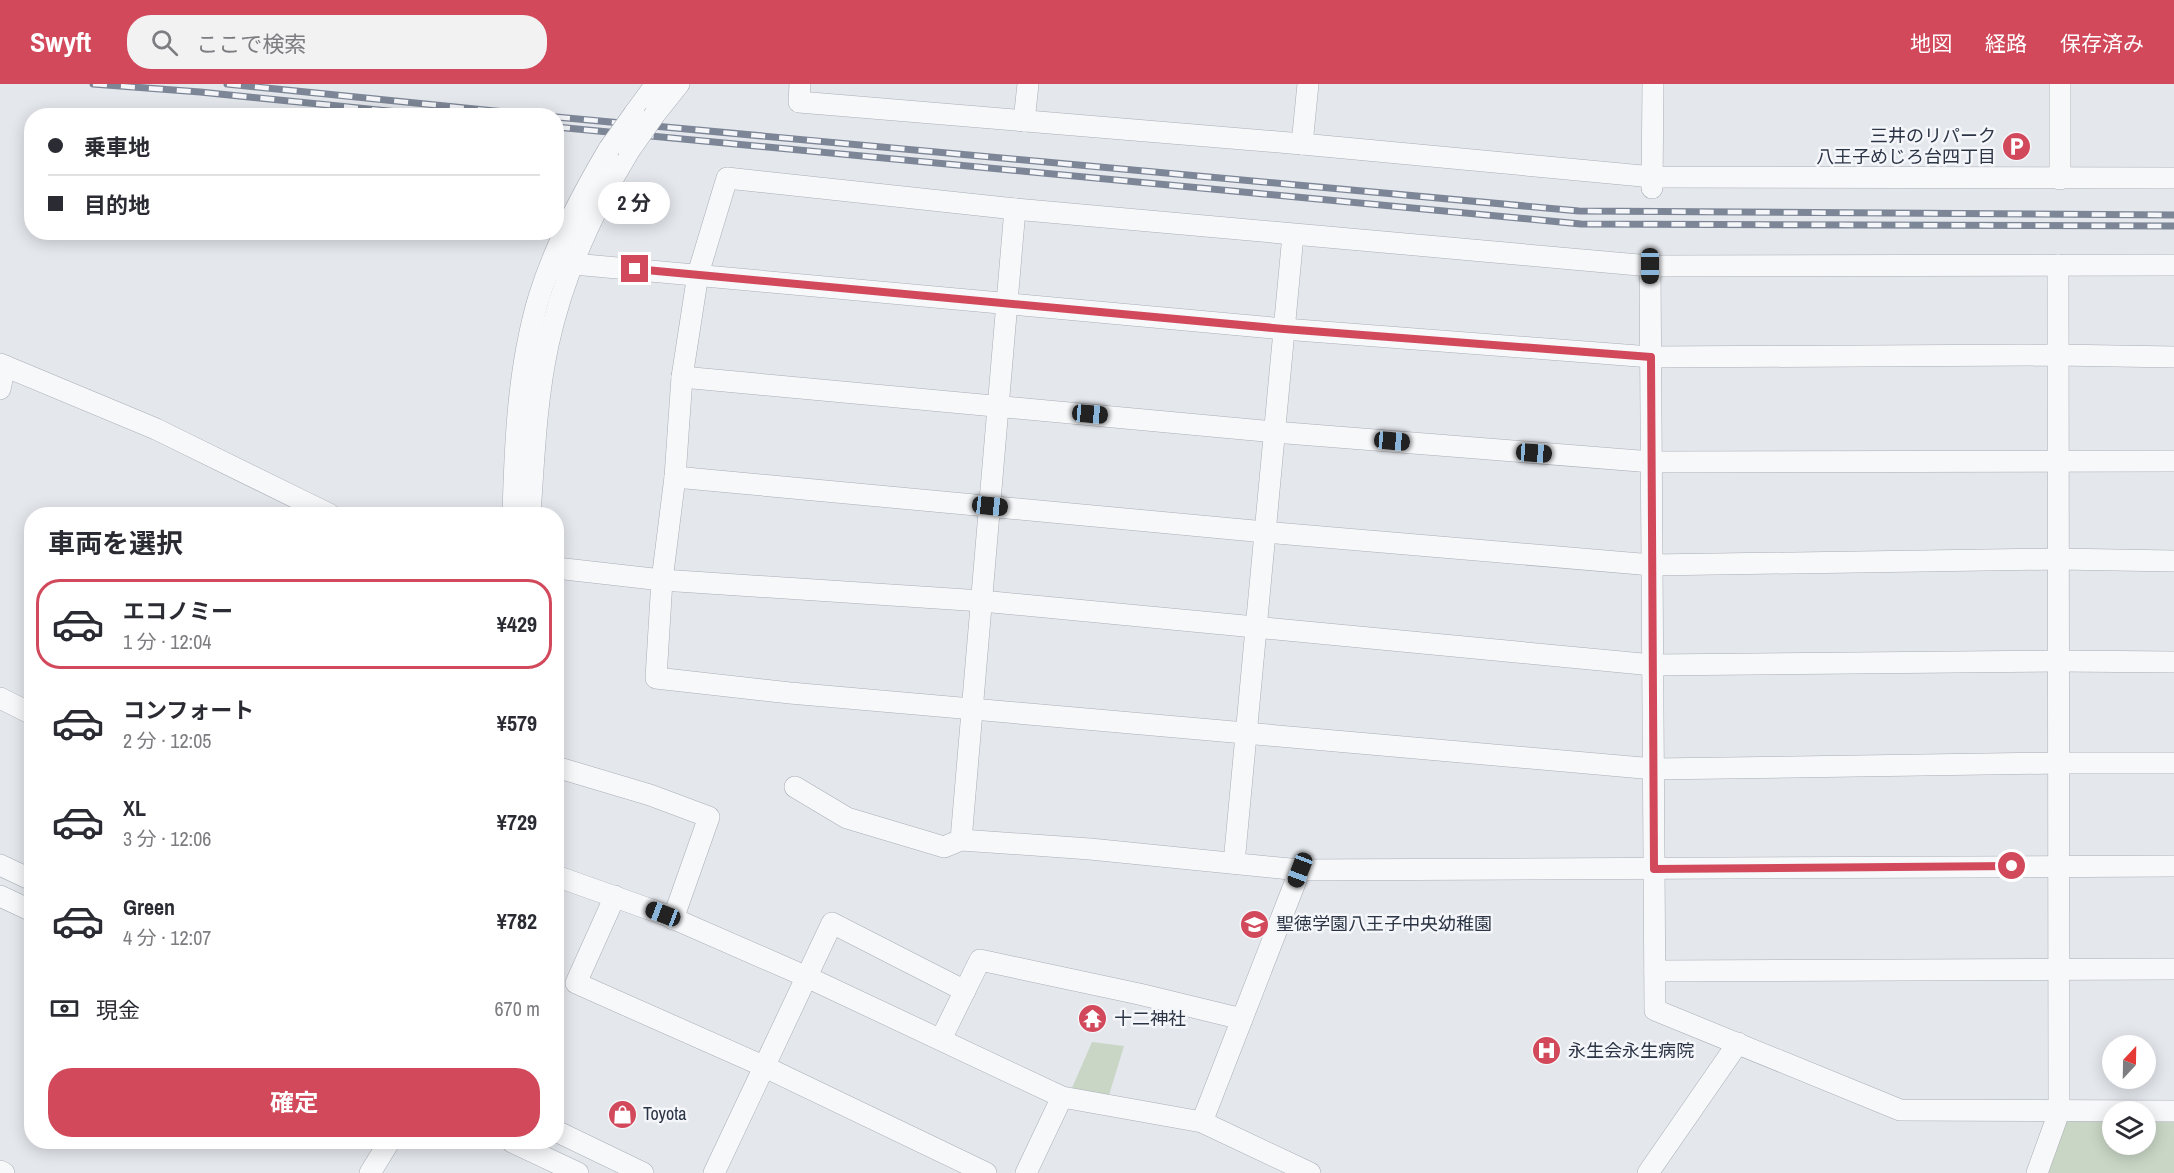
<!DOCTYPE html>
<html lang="ja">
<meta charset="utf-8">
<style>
:root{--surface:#fff;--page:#f2f2f3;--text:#2b2b33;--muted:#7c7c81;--line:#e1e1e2;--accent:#d1495b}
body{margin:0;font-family:"Archivo Narrow","Noto Sans JP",sans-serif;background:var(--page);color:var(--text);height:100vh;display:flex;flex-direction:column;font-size:22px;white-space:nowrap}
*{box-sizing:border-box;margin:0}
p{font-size:20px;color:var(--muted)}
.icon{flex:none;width:33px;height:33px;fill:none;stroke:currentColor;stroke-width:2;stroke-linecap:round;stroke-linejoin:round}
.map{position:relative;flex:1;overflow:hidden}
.sheet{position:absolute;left:24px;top:423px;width:540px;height:642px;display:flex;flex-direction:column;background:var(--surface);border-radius:24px;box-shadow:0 3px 15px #0003}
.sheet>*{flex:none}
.guide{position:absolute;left:24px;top:24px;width:540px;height:132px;border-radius:24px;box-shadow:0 3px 15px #0003;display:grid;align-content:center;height:132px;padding:0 24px;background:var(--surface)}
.needle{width:39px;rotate:22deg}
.buttons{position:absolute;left:2102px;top:951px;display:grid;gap:12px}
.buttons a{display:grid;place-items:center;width:54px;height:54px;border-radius:50%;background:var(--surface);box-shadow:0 3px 15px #0003;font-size:30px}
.end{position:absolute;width:27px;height:27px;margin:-14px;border:8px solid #d1495b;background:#fff;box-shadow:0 0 0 3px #fff}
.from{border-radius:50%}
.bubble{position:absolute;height:42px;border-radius:21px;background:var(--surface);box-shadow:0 3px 15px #0003;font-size:20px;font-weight:700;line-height:42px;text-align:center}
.car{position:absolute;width:18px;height:36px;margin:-18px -9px;border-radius:8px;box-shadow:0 0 4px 2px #0007;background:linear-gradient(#222 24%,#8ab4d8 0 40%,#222 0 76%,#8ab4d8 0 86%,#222 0)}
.guide b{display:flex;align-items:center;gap:21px;height:57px;font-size:22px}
.guide b+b{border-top:2px solid var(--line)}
.guide i{width:15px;height:15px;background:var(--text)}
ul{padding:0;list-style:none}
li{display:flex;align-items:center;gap:18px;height:90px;margin:0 12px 9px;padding:0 12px;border:3px solid transparent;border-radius:24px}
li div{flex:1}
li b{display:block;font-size:22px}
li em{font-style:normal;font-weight:700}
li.on{border-color:var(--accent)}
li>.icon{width:54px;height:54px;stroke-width:1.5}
h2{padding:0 24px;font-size:27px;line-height:72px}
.pay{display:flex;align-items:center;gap:15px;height:66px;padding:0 24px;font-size:22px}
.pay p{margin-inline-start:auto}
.action{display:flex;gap:12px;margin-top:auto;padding:12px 24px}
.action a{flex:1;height:69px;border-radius:24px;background:var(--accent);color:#fff;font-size:24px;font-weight:700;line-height:69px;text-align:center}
header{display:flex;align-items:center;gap:36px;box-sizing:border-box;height:84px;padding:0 30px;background:var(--accent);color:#fff}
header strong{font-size:28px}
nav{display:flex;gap:33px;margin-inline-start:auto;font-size:21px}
.search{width:420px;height:54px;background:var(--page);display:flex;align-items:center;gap:15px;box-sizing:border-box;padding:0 21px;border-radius:24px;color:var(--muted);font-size:22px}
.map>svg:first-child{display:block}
.green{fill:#c9d6c5}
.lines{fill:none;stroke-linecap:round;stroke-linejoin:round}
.minor-casing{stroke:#a9aeb7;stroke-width:22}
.minor{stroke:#f7f8fa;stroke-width:21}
.rail-casing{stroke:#7d8696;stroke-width:7}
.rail{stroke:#f4f6f9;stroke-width:4.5;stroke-dasharray:14;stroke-linecap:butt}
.minor-bridge-casing{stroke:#a9aeb7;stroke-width:22;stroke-linecap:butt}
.minor-bridge{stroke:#f7f8fa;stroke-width:21}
.route{stroke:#d1495b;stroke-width:8}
.labels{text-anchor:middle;stroke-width:5;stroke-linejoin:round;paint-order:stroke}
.poi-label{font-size:18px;fill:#2b3445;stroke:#f4f6f9;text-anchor:start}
</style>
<header>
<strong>Swyft</strong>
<div class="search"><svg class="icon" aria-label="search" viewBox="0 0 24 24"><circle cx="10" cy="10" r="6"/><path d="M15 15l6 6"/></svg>ここで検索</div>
<nav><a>地図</a><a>経路</a><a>保存済み</a></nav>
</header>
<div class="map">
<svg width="2174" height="1089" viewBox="0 0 2174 1089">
<rect width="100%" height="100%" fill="#e4e7ec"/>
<g class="green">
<path d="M1092,958L1124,962L1109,1011L1072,1004Z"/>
<path d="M2067,1035H2112V1060H2145V1035H2174V1089H2048Z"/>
</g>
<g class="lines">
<defs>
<g id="minor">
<path d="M800,0L799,18L1302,60L1653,93L2174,94"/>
<path d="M634,30L656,0"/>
<path d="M655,30L679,0"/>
<path d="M1024,37L1028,0"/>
<path d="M1302,60L1308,0"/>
<path d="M2060,95V0"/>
<path d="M1652,104L1653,0"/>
<path d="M552,178L1284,245L1651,273L2058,271L2174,273"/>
<path d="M2174,181L1650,182L1015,125L727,94L698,190L682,293L675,393L662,496L656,594L790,609L1654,685L2059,679H2174"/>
<path d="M1650,182L1655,926L1900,1026L2174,1027"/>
<path d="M0,280L156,345L329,430"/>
<path d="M682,293L1274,348L1652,378L2174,377"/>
<path d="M0,305L5,282"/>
<path d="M675,393L1265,448L1652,481L2059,475L2174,477"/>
<path d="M513,430C515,358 518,283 539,213C555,161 581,112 609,65"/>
<path d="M530,430C534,374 536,317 548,261C563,191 592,128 629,67"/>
<path d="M556,484L662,496L982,517L1653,581L2059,577L2174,578"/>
<path d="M0,614L32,630"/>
<path d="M556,683L650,711L709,733L673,835"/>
<path d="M795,703L847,734L944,763L961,756L1090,765L1300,786L2174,782"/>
<path d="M961,756L1015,125"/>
<path d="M1234,779L1293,151"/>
<path d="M0,781L32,796"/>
<path d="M556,792L663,830L807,893L1062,1013L1202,1038L1310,1089"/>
<path d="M0,812L32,827"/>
<path d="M615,812L576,899L763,982L986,1089"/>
<path d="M1655,887L2174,885"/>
<path d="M941,955L980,876L1139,910L1242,935"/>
<path d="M1202,1038L1300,786"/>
<path d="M556,1047L643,1089"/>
<path d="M512,1058L578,1089"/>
<path d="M0,1087L4,1089"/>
<path d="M370,1089L389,1058"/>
<path d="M714,1089L832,839L965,907"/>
<path d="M1026,1089L1062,1013"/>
<path d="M1648,1089L1738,959"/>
<path d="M2037,1089L2059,1028L2058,181"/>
</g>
</defs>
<use href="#minor" class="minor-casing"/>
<use href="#minor" class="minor"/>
<defs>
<g id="rail">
<path d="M93,0L200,8L438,32"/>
<path d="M227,0L544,32"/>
<path d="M556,33L1579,127L2174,131"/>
<path d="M556,43L1581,140L2174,142"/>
</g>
</defs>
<use href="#rail" class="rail-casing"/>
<use href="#rail" class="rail"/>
<defs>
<g id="minor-bridge">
<path d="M609,65L634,30"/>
<path d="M629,67L655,30"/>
</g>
</defs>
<use href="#minor-bridge" class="minor-bridge-casing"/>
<use href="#minor-bridge" class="minor-bridge"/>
</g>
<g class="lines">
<path class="route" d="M635,185L1284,245L1651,273L1654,785L2012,782"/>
</g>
<defs>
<symbol id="parking-disc" viewBox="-11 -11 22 22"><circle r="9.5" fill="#d1495b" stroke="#f4f6f9"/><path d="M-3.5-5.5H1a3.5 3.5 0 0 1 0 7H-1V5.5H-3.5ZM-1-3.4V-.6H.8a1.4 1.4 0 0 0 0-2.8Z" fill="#fff"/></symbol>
<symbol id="school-disc" viewBox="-11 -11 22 22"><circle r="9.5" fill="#d1495b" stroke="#f4f6f9"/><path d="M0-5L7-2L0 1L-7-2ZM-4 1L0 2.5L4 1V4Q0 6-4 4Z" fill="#fff"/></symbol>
<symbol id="temple-disc" viewBox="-11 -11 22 22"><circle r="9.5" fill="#d1495b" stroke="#f4f6f9"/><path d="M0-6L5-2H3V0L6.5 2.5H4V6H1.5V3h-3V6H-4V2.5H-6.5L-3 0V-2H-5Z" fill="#fff"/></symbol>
<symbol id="hospital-disc" viewBox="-11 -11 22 22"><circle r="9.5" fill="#d1495b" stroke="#f4f6f9"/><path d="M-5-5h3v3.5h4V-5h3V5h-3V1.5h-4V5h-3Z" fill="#fff"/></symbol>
<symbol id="shop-disc" viewBox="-11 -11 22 22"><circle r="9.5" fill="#d1495b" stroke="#f4f6f9"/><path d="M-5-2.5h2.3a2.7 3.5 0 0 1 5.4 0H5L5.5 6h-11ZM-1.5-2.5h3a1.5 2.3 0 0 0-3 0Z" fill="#fff"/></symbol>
</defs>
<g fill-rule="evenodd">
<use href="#parking-disc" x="2000" y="46" width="33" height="33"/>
<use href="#school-disc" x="1238" y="824" width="33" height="33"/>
<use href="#temple-disc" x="1076" y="918" width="33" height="33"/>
<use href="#hospital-disc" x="1530" y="950" width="33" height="33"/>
<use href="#shop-disc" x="606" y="1014" width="33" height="33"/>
</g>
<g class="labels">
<g class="poi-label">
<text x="1996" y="58" text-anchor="end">三井のリパーク<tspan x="1996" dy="21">八王子めじろ台四丁目</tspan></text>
<text x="1276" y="846">聖徳学園八王子中央幼稚園</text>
<text x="1114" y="941">十二神社</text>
<text x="1568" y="973">永生会永生病院</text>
<text x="643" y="1036">Toyota</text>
</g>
</g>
</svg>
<div class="buttons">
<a><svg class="needle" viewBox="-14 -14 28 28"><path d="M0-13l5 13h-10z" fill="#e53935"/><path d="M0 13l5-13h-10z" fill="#7c7c81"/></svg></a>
<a><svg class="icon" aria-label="layers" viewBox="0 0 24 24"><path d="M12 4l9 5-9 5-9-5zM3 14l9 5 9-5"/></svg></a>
</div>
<i class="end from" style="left:2012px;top:782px"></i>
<i class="end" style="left:635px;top:185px"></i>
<div class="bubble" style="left:598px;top:98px;width:72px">2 分</div>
<i class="car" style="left:1650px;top:182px;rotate:180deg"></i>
<i class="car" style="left:1090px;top:330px;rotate:95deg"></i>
<i class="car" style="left:1392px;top:357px;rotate:95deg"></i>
<i class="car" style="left:1534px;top:369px;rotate:94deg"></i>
<i class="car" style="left:990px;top:422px;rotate:96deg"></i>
<i class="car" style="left:1300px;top:786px;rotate:201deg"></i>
<i class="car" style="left:663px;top:830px;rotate:291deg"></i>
<div class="guide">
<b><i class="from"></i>乗車地</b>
<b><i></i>目的地</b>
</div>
<section class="sheet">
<h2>車両を選択</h2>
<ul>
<li class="on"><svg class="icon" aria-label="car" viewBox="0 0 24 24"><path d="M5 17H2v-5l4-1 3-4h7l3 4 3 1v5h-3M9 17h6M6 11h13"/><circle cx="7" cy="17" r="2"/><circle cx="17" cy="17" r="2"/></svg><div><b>エコノミー</b><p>1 分 · 12:04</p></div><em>¥429</em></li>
<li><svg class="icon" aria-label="car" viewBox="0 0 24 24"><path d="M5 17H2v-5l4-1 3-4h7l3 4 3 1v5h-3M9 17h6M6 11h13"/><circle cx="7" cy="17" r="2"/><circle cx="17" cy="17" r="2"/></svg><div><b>コンフォート</b><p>2 分 · 12:05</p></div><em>¥579</em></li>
<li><svg class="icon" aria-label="car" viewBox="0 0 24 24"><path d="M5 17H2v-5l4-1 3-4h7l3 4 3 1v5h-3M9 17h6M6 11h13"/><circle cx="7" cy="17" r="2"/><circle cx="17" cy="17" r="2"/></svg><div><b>XL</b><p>3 分 · 12:06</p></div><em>¥729</em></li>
<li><svg class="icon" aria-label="car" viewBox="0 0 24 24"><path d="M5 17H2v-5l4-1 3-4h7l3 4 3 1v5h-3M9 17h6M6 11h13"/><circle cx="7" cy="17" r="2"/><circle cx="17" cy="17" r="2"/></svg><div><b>Green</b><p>4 分 · 12:07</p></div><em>¥782</em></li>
</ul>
<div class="pay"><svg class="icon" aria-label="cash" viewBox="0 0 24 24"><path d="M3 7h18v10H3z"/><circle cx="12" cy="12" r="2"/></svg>現金<p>670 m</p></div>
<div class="action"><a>確定</a></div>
</section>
</div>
